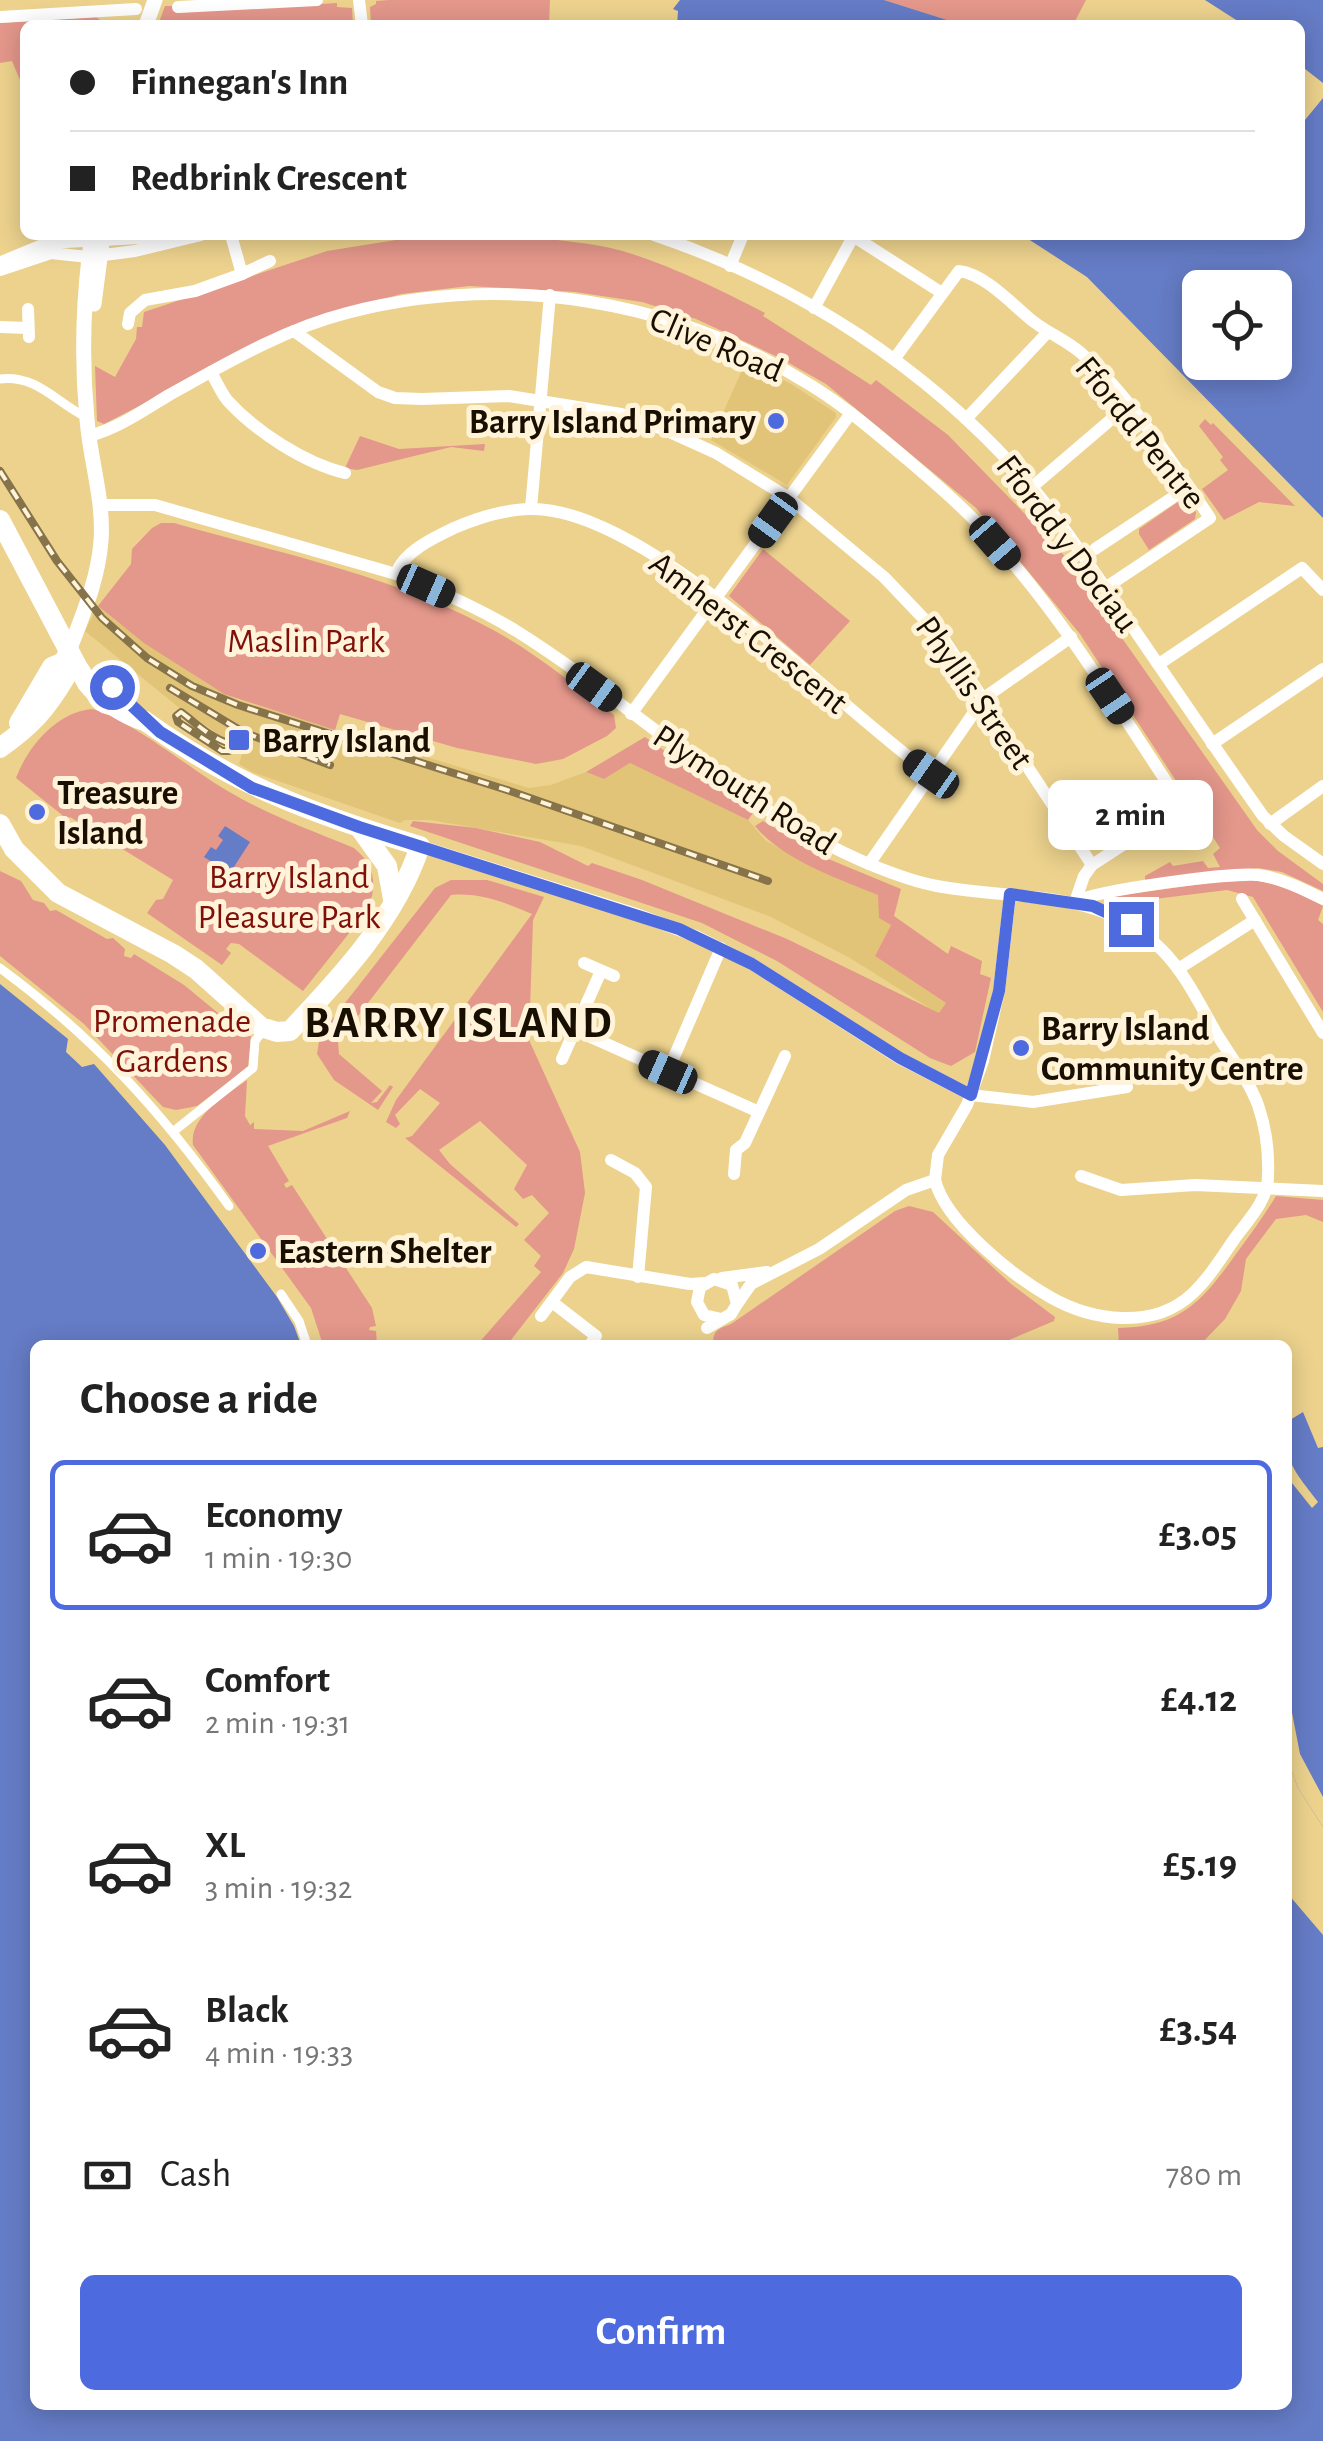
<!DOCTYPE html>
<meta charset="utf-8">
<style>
:root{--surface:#fff;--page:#f6f6f6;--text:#222;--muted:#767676;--line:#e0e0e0;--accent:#4d6ade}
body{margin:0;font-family:"Alegreya Sans",sans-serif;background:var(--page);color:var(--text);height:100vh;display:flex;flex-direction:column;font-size:38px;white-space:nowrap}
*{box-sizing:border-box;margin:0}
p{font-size:32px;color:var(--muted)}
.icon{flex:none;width:55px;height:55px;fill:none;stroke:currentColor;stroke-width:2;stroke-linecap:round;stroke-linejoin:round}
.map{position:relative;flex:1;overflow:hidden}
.sheet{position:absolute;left:30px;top:1340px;width:1262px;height:1070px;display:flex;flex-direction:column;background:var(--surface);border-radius:15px;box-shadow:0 5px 25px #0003}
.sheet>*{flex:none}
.top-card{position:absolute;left:20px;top:20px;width:1285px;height:220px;border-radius:15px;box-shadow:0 5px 25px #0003;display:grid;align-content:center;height:220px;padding:0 50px;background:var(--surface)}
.buttons{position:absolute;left:1182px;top:270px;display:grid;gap:20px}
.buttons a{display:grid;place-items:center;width:110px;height:110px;border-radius:15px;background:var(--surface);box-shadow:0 5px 25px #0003;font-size:50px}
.end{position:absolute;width:45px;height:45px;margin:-22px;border:12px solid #4d6ade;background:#fff;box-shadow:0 0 0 5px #fff}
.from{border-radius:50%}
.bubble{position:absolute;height:70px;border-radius:15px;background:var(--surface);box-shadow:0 5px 25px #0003;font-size:32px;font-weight:600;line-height:70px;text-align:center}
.car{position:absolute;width:30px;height:60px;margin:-30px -15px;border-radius:12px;box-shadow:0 0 8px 2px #0007;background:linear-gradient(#222 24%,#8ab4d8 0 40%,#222 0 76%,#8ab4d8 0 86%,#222 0)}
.top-card b{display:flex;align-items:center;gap:35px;height:95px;font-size:38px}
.top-card b+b{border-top:2px solid var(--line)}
.top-card i{width:25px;height:25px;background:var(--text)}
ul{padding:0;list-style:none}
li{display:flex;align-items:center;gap:30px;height:150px;margin:0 20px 15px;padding:0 30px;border:5px solid transparent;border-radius:15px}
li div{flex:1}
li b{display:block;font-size:38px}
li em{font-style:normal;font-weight:600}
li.active{border-color:var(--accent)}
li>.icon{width:90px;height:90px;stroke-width:1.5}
h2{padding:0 50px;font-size:45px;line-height:120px}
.pay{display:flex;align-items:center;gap:25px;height:110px;padding:0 50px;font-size:38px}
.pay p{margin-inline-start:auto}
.action{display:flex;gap:20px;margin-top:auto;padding:20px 50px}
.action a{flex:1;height:115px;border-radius:15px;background:var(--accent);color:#fff;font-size:40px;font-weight:600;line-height:115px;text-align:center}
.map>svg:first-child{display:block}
.built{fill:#e1c477}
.green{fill:#e4978b}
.water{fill:#657cc6;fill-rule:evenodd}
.pier{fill:#ecd28d}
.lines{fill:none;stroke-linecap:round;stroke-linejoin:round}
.pedestrian{stroke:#fff;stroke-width:9}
.minor{stroke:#fff;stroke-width:12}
.tertiary{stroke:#fff;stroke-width:15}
.primary{stroke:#fff;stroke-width:20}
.rail-casing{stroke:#867349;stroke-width:8}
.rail{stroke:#fff4da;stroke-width:4;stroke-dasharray:11;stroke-linecap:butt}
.route{stroke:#4d6ade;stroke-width:12}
.poi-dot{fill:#4d6ade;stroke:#fff4da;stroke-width:4}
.labels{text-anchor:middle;stroke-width:10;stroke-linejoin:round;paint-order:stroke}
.street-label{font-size:35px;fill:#190f00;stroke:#fff4da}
.poi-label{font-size:35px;font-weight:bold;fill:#190f00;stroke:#fff4da;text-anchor:start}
.park-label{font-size:35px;fill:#7f0f08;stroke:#fff4da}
.district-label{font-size:45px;font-weight:bold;letter-spacing:2.5px;fill:#190f00;stroke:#fff4da}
</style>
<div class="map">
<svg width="1323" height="2441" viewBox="0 0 1323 2441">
<rect width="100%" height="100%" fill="#ecd28d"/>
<g class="built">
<path d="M746,361L791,384L836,413V417L787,485L711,440Z"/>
<path d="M98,606L117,622L209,685L238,700L529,788L551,785L586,772L604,779L630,763L748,820L766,841L838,879L879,895V918L891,925L875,956L947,1004L939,1014L850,958L769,916L581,846L430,820H405L400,823L252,772L239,764L243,751L177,706L85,631Z"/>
</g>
<g class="green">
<path d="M389,0H550L549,25H371L370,7L376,4V1Z"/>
<path d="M884,0H1086L1073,25H963Z"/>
<path d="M337,3V7L352,8L353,25H158L165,6H175L176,13Z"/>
<path d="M96,17L107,25H25V92L12,61L0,63V23Z"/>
<path d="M427,235C486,236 548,236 606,247C654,257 721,290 765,313L763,316L871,385L876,380L948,435L1060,550L1257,830L1278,851L1323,884V891L1282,872L1258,868L1145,882V876L1170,862L1173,866L1203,861L1208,868L1220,867L1213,854L1220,848L1080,634L976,508L826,384L780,358L696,319L642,302L575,292L469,286L401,294L303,322L104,424L97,421L95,366L115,377L136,339L137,327H142L144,312L327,251Z"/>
<path d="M1205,419L1211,425L1213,423L1295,506L1259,502L1224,520L1202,489L1228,470L1220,460L1223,457L1199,426Z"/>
<path d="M360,436L399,449L485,444L484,451L451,447L357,470L345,468Z"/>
<path d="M1185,497L1196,512L1195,519L1149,550L1139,534V529Z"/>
<path d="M161,523H174C282,554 396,576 495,631C537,654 575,686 614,715L616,728L607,736L563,759L536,764L457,748L340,714L335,730L224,694L144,643L98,606L131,564L132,549L152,528Z"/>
<path d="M763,549L850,621L810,665L729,596Z"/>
<path d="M92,709C125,716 192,770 226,790C266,814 310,830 354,848C376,866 378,887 366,912L303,991L239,944L231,943L226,949L231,953L222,965L147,913L156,900L163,899L173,880L70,817L67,819L16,778C28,746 57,712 92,709Z"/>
<path d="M645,737L753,813L748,820L630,763L604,779L586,772Z"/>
<path d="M413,821L476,828L540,842L588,866L592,863L642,880L787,939L939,1013L946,1003L875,956L891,925L879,918L878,895C840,880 781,859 755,826L763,821L826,858L901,889L894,916L948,954L951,946L982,961L980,974L991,978L975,1052L951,1066L930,1058L777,961L702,923L410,826Z"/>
<path d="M0,871L21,881L33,900L44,903L50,911L56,910L107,939L113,938L125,949L124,956L131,958L134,954L184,985L246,1036H251L248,1067L197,1106L176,1110L163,1107L84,1024L0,956Z"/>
<path d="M1237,879C1270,880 1294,890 1323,906L1318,920L1323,924V1012L1253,897L1227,890L1114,904L1102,898Z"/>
<path d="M451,880H487L544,897L533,920L529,1040L580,1152L585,1193L574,1249L563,1273L507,1345H477L541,1272L534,1266L541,1256L524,1240L549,1213L532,1195L523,1199L514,1189L527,1165L480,1121L439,1150L450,1164L519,1224L516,1227L405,1138L412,1136L440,1103L420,1089L395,1115L400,1124L396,1128L386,1122L396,1100L532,914C506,903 480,892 451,895L338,1042L339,1054L382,1091L371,1103L377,1102L390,1085L393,1087L378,1110L334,1080L317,1054L320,1035L435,888Z"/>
<path d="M247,1080L245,1116L250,1125L254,1122V1129L303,1131L350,1111L347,1118L268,1146L289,1181L284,1184L286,1188L292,1185L372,1308L376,1326L370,1327L369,1330L376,1331L377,1345H323L311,1308L193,1145C189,1116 227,1095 247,1080Z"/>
<path d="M1276,1196L1323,1200V1222L1306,1215L1276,1219L1246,1259L1241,1291L1225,1319L1200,1345H1119L1118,1328C1180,1327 1202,1302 1236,1254C1250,1235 1264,1216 1276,1196Z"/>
<path d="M909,1206L933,1212L1011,1284L1055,1317L1054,1321L997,1345H713C713,1330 718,1329 731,1324L895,1211Z"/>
</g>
<g class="water">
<path d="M680,0H884L963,25H677L678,11L673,9Z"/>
<path d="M1205,0H1323V83L1300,65V25H1244Z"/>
<path d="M1323,98V518L1087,277L1022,235H1300V126ZM1200,288H1275V362H1200Z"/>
<path d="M225,826L250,842L230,873L204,857L211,847L216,850L223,840L218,836Z"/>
<path d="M0,984L68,1039L66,1052L82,1067L94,1064L165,1145L277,1297L294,1326L301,1345H35V2405H1288V1838L1323,1881V2441H0Z"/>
<path d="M1303,1412L1318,1448L1323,1447V1827L1298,1788L1288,1761V1478L1312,1508L1318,1502C1298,1475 1278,1457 1290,1420Z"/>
</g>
<g class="pier">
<path d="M1288,1692L1300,1754L1323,1797V1827L1298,1788L1288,1761Z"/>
<path d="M1288,1833L1323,1874V1935L1288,1894Z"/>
</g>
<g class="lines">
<g class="pedestrian">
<path d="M0,379C38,375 55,402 86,417"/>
<path d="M0,968C95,1038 161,1111 229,1206"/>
<path d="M174,1131L253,1068L255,1041L264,1029"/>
<path d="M281,1294L299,1321L307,1345"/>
</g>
<g class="minor">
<path d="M359,0L362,25"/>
<path d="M178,7L317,0"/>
<path d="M0,17L136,9"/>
<path d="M654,235C799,284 930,369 1030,485C1059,518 1082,555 1107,590C1159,665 1210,741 1263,816L1284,836L1323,864"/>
<path d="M853,236L942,293"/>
<path d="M1,262L47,243L139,238L152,239L157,244"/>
<path d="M730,266L743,235"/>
<path d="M0,270L51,253L88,257L135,251L201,235"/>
<path d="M242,274L270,261"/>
<path d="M814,308L854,235"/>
<path d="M28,309L29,337"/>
<path d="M128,324L130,313L145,300L195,291L242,274L231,235"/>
<path d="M0,327L28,328"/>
<path d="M294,331L378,392L395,398L422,399L509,396L621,414L663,429L716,453L789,498L884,577L945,641L1092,865"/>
<path d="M895,358L959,271C984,274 1010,302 1029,318C1045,332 1065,339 1081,353C1127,392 1176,467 1210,518L1105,588"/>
<path d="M211,372C216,381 221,392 227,400C255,431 304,463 345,473"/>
<path d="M966,419L1047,333"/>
<path d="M89,436C117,429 144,410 169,395C225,364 284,329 347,313C505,272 674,299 812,386C846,407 877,434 908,460C932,481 958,502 980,526C1058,609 1117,707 1179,801L1178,809L1092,865L1084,876L1075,902"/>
<path d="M1032,487L1128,405"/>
<path d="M102,505H155L396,574C438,590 479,608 518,632C637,707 738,809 869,864C891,873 914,882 937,886C1016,901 1101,887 1162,950C1186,974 1201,1007 1218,1036C1232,1058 1249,1081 1258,1105C1266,1128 1269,1152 1268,1176C1268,1200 1249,1219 1235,1238C1222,1257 1209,1278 1192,1294C1153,1330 1092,1321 1050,1297C1013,1276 945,1222 935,1180"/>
<path d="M531,508L550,295"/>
<path d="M1095,549L1187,488"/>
<path d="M396,574C403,552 435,537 454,528C477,518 502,510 528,509C643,504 836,706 931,774"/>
<path d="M1159,664L1302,568L1323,590"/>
<path d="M631,714L851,413"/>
<path d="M1212,744L1323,669"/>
<path d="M1270,824L1323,786"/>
<path d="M420,846L636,914L698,937L752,964L899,1058L971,1095L1033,1102L1127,1087"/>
<path d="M869,864L984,698L1071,637"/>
<path d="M1242,899L1323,1033"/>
<path d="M1075,902C1095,890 1233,872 1258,875C1281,878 1303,889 1323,899"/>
<path d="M584,963L614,976"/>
<path d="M1178,969L1255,920"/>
<path d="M575,1030L759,1112"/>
<path d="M562,1059L601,971"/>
<path d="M668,1071L721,948"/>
<path d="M611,1160L635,1173L646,1187L638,1277"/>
<path d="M734,1174L736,1150L745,1143L785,1056"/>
<path d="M1081,1176L1121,1190L1195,1185L1323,1191"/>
<path d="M722,1278L767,1272"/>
<path d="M552,1302L596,1336L590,1345"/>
<path d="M737,1304L751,1284L819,1249L906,1190L935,1180L938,1155L967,1105L983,1061L999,991L1010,895"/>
<path d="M541,1316L570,1277L586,1267L690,1284L705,1283"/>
<path d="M707,1328L731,1314L737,1304L732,1285L714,1279L700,1287L697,1302L704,1315L721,1319"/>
</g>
<g class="tertiary">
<path d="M146,25L155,0"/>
<path d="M94,304L103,235"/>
<path d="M69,651C83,614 98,580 101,541C104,499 90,460 87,419C81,357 83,297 92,235"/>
</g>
<g class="primary">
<path d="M0,520L78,668C82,673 84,678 87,683C98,698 127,716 145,721C234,785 315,815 420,846C397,917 341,977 290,1031L277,1032L261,1027L196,969L173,954L58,893L14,849L0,824"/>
<path d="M19,723L52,667L64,662"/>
<path d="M0,748C32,725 45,711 66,676L64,662L69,651"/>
<path d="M359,827L387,866L393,899"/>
</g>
<defs>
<g id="rail">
<path d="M0,471L57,561L102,618L147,658L192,686L238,705L507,790L768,881"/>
<path d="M170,688L243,732L330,765"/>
<path d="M181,712C197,724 209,737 230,744L229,751H222L178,722L176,716Z"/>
</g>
</defs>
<use href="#rail" class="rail-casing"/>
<use href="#rail" class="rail"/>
</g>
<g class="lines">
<path class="route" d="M112,687L160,732L252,788L359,827L679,929L752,964L900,1058L971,1095L999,991L1010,894L1093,906L1131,924"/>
</g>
<g class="poi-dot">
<circle cx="776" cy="421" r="10"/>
<rect x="227" y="728" width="24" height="24" rx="5"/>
<circle cx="37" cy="812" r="10"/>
<circle cx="1021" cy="1048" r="10"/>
<circle cx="258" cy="1251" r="10"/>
</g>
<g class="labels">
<g class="street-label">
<text transform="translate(717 344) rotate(23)" y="12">Clive Road</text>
<text transform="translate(1141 432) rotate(51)" y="12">Ffordd Pentre</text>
<text transform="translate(1068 543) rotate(53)" y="12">Ffordd y Dociau</text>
<text transform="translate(749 632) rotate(38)" y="12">Amherst Crescent</text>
<text transform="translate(975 692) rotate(55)" y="12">Phyllis Street</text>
<text transform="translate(745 789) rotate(33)" y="12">Plymouth Road</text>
</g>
<g class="poi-label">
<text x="756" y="433" text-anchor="end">Barry Island Primary</text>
<text x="262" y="752">Barry Island</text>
<text x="57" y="804">Treasure<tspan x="57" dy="40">Island</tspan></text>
<text x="1041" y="1040">Barry Island<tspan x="1041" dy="40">Community Centre</tspan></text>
<text x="278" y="1263">Eastern Shelter</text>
</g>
<g class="park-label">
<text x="306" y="652">Maslin Park</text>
<text x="289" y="888">Barry Island<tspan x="289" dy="40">Pleasure Park</tspan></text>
<text x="172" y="1032">Promenade<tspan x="172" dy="40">Gardens</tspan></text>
</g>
<g class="district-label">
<text x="459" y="1037">BARRY ISLAND</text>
</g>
</g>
</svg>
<div class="buttons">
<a><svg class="icon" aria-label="locate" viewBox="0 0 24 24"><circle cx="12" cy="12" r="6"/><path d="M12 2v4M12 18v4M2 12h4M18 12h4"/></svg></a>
</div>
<i class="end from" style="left:112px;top:687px"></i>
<i class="end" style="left:1131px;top:924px"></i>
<div class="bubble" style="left:1048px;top:780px;width:165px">2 min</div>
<i class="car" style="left:773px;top:520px;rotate:216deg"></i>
<i class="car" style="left:995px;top:543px;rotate:139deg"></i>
<i class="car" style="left:426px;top:586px;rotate:114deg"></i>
<i class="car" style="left:594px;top:687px;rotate:126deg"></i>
<i class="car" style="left:1110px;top:696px;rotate:146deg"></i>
<i class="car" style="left:931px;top:774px;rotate:305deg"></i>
<i class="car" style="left:668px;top:1072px;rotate:294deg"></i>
<div class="top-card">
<b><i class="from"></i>Finnegan's Inn</b>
<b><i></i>Redbrink Crescent</b>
</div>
<section class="sheet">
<h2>Choose a ride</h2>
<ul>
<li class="active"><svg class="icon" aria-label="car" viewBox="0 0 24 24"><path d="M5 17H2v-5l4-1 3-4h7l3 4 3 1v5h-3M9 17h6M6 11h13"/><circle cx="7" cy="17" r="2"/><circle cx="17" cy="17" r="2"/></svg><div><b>Economy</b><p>1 min · 19:30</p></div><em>£3.05</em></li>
<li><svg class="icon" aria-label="car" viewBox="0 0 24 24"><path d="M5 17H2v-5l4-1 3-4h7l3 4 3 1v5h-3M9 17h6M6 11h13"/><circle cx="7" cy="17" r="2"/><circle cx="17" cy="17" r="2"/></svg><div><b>Comfort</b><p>2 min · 19:31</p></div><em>£4.12</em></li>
<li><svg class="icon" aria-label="car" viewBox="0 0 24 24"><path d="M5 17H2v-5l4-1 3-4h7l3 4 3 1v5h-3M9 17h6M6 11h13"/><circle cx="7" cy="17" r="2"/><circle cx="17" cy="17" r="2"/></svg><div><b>XL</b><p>3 min · 19:32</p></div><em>£5.19</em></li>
<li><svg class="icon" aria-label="car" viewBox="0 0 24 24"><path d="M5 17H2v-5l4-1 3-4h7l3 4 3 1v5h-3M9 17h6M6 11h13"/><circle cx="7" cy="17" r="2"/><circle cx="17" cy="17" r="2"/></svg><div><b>Black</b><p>4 min · 19:33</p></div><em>£3.54</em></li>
</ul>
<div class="pay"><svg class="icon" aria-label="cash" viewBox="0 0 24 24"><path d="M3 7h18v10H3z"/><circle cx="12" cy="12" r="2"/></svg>Cash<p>780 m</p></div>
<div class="action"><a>Confirm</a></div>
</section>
</div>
